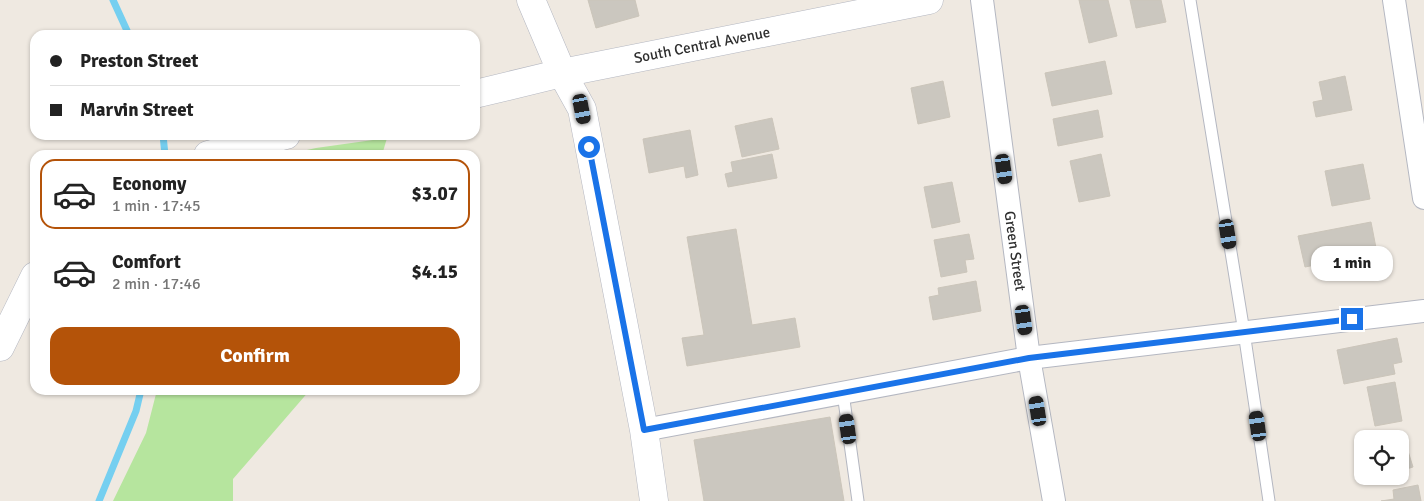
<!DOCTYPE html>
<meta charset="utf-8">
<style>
:root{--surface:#fff;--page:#f6f6f6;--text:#222;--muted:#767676;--line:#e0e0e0;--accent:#b45309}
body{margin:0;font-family:Signika,sans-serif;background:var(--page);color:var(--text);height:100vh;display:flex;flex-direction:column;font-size:19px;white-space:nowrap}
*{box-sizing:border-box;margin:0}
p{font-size:16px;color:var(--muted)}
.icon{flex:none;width:28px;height:28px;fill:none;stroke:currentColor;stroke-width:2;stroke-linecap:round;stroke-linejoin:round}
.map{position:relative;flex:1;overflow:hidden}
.drawer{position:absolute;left:30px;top:150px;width:450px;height:245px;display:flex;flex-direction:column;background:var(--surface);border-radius:15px;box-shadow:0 1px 4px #0004}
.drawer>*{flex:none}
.guide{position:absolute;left:30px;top:30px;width:450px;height:110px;border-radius:15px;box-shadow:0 1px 4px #0004;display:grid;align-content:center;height:110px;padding:0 20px;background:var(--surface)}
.buttons{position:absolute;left:1354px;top:430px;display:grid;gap:10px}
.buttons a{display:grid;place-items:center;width:55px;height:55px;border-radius:10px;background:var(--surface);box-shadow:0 1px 4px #0004;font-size:25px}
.end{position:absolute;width:22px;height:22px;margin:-11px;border:6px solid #1a73e8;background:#fff;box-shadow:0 0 0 2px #fff}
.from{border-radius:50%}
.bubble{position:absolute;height:35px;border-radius:15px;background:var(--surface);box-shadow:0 1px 4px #0004;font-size:16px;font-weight:800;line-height:35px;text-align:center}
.car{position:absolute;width:15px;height:30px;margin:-15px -8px;border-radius:6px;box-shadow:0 0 4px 1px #0007;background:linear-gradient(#222 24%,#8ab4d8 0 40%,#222 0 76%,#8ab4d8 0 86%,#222 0)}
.guide b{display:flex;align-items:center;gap:18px;height:48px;font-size:19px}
.guide b+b{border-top:1px solid var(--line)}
.guide i{width:12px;height:12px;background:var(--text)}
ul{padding:9px 0 0;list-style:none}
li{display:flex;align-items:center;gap:15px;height:70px;margin:0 10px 8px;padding:0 10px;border:2px solid transparent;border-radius:15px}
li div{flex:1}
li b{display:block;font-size:19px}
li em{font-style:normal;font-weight:800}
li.active{border-color:var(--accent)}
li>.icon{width:45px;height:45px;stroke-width:1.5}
.action{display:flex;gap:10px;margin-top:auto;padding:10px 20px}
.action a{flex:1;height:58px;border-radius:15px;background:var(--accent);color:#fff;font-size:20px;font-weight:800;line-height:58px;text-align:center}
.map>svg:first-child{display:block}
.green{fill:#b6e59e}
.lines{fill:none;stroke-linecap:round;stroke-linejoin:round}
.stream{stroke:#75cff0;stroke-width:7}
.building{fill:#cbc7bf;stroke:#cbc5ba}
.service-casing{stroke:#b4b7c1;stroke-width:13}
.minor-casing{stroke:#b4b7c1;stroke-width:24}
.tertiary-casing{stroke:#b4b7c1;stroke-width:29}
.secondary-casing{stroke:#b4b7c1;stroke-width:29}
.service{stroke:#fff;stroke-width:11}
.minor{stroke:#fff;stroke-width:22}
.tertiary{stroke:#fff;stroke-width:28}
.secondary{stroke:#fff;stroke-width:28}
.route{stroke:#1a73e8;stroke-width:6}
.labels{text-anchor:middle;stroke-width:4;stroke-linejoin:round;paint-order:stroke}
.street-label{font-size:15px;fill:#2e2e2e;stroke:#fff}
</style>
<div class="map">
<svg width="1424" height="501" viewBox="0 0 1424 501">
<rect width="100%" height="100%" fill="#efe9e1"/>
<g class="green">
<path d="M387,138L382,155H284L316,148Z"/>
<path d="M157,390H310L233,479V501H113L146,433Z"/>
</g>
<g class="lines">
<g class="stream">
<path d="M113,0L129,35"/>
<path d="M163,135L165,155"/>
<path d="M99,501L136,411L141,390"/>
</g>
</g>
<g class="building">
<path d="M588,0H635L639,16L596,28Z"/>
<path d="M1079,0H1108L1117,36L1089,43Z"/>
<path d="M1130,0H1161L1166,22L1136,28Z"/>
<path d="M1105,61L1112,94L1052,106L1045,73Z"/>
<path d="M1345,76L1352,110L1316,117L1313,102L1323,100L1319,82Z"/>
<path d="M943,81L950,117L918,124L911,88Z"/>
<path d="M1098,110L1103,137L1058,146L1053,119Z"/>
<path d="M772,118L779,149L742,157L735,126Z"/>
<path d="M690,130L698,175L686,178L684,166L649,173L643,139Z"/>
<path d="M772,154L777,178L728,187L725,174L733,172L731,162Z"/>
<path d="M1101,154L1110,196L1079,202L1070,161Z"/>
<path d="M1363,164L1370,199L1332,206L1325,171Z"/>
<path d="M952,182L960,222L932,228L924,187Z"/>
<path d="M1371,222L1377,253L1305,267L1298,236Z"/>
<path d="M736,229L752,325L795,318L800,347L687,366L682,338L704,335L687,237Z"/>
<path d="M969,234L974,259L965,260L967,272L941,277L934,240Z"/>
<path d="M976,281L981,311L933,320L929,297L939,295L938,288Z"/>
<path d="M1397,338L1402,362L1393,364L1395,374L1344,384L1337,350Z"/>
<path d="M1395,382L1402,421L1375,426L1367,387Z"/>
<path d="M830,417L844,501H704L694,440Z"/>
<path d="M1402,432L1413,467L1400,471V439H1377Z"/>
<path d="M1418,485L1421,501H1381L1394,499L1393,490Z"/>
</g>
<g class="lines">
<defs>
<g id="service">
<path d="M1190,0L1244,332L1269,501"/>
<path d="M843,393L858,501"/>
</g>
<g id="minor">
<path d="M982,0L1029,358L1054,501"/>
<path d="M1394,0L1424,198"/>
<path d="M644,430L1029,358L1424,311"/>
</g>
<path id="tertiary" d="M531,0L562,73L582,109L644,430L654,501"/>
<g id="secondary">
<path d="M475,94L562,73L929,0"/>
<path d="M208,155L286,135"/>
<path d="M0,347L35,276"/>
</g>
</defs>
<use href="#service" class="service-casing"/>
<use href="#minor" class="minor-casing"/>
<use href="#tertiary" class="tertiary-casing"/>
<use href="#secondary" class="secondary-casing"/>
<use href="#service" class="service"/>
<use href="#minor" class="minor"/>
<use href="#tertiary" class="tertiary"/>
<use href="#secondary" class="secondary"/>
</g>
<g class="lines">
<path class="route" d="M589,147L644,430L1029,358L1352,319"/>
</g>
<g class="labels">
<g class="street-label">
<text transform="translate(702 45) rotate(-11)" y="5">South Central Avenue</text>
<text transform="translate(1015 251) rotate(82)" y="5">Green Street</text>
</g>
</g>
</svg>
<div class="buttons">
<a><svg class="icon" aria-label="locate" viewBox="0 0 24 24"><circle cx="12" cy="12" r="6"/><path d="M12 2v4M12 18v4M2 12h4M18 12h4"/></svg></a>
</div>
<i class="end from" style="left:589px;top:147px"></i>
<i class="end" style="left:1352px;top:319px"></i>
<div class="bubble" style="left:1311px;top:246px;width:82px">1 min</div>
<i class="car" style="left:582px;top:109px;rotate:169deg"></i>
<i class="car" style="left:1004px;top:169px;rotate:172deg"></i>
<i class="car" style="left:1228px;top:234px;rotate:171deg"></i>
<i class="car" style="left:1024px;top:320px;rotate:172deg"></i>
<i class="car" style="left:1038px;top:411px;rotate:351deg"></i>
<i class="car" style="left:1258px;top:426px;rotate:352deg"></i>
<i class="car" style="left:848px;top:429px;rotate:352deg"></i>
<div class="guide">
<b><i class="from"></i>Preston Street</b>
<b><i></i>Marvin Street</b>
</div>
<section class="drawer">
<ul>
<li class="active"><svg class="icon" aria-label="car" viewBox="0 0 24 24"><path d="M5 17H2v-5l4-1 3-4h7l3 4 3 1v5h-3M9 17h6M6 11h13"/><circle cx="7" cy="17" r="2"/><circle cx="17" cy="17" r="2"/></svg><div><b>Economy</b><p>1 min · 17:45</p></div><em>$3.07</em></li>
<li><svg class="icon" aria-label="car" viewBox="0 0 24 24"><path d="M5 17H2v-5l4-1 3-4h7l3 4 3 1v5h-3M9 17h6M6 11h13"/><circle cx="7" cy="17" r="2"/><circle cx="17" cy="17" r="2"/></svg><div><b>Comfort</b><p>2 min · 17:46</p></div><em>$4.15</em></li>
</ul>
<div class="action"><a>Confirm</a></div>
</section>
</div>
